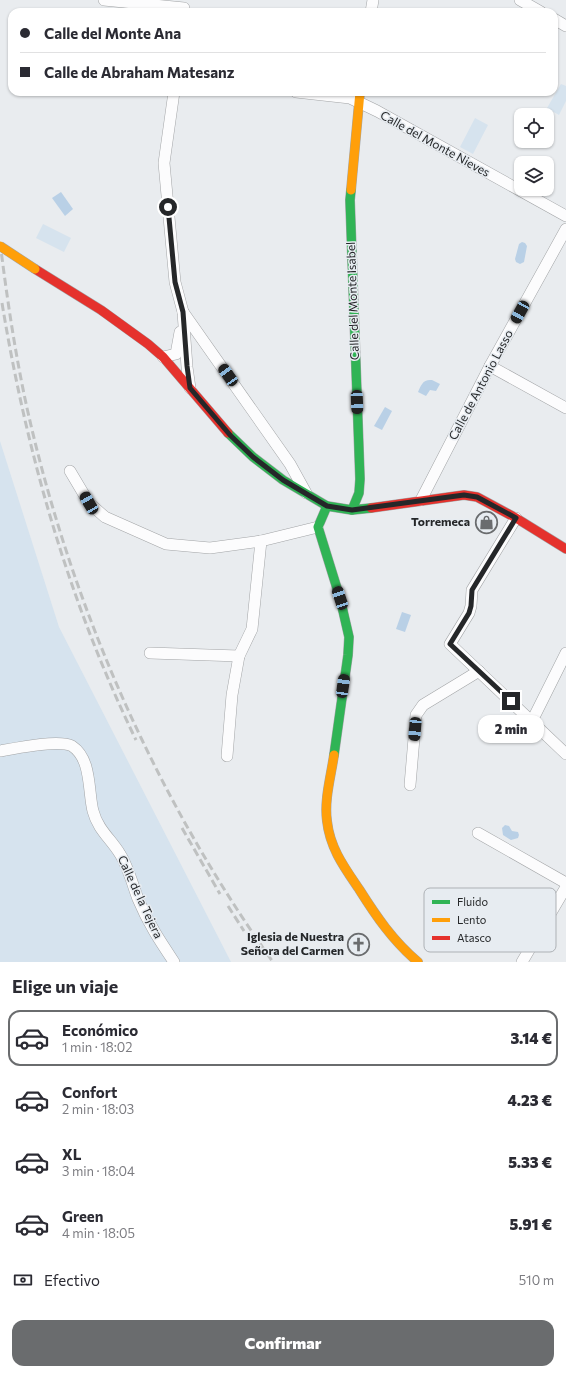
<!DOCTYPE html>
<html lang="es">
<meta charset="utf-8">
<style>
:root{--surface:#fff;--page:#f2f2f3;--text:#2b2b33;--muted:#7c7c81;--line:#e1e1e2;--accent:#6a6c6e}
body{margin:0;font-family:Commissioner,sans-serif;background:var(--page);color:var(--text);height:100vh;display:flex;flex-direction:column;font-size:15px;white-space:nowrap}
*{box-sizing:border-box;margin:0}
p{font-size:13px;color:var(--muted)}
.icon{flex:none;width:22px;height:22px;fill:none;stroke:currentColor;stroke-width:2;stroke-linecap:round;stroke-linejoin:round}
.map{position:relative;height:962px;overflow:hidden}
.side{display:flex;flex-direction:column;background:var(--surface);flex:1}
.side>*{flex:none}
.hud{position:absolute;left:8px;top:8px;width:550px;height:88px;border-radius:12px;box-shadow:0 1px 3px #0004;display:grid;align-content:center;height:88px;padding:0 12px;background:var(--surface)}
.fabs{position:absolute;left:514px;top:108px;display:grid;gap:8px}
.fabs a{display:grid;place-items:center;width:40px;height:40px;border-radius:8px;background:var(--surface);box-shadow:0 1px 3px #0004;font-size:20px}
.end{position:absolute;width:18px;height:18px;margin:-9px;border:5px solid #252729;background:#fff;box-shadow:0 0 0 2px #fff}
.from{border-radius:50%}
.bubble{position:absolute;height:28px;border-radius:12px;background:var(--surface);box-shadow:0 1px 3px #0004;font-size:13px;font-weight:800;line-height:28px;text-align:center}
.car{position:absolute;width:12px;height:24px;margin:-12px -6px;border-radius:5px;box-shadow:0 0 3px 1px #0007;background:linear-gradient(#222 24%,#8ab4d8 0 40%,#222 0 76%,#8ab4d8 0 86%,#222 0)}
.hud b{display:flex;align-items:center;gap:14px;height:38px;font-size:15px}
.hud b+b{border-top:1px solid var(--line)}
.hud i{width:10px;height:10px;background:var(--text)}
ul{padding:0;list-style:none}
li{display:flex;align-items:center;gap:12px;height:56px;margin:0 8px 6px;padding:0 4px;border:2px solid transparent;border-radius:12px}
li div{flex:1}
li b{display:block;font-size:15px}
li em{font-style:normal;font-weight:800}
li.current{border-color:var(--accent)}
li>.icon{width:36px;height:36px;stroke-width:1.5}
h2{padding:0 12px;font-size:18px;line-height:48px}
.pay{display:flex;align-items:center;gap:10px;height:44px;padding:0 12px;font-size:15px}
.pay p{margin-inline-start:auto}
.button{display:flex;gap:8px;margin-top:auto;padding:8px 12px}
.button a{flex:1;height:46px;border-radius:12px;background:var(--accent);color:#fff;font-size:16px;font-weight:800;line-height:46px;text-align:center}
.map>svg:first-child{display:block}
.green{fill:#d6e3ee}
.water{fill:#b9d0e6}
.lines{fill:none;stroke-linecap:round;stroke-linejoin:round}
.street-casing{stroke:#a2a4a6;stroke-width:12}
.fast-casing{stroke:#a2a4a6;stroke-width:10}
.slow-casing{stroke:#a2a4a6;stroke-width:10}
.jam-casing{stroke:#a2a4a6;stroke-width:10}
.street{stroke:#fcfcfd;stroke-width:11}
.fast{stroke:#30b455;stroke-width:9}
.slow{stroke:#ff9f0a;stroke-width:9}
.jam{stroke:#e5322d;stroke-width:9}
.rail{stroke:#bfc1c1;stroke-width:3;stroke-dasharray:8 4;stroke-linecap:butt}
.slow-bridge-casing{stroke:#a2a4a6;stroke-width:10;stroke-linecap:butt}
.slow-bridge{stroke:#ff9f0a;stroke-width:9}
.route{stroke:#252729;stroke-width:5}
.labels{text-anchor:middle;stroke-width:3;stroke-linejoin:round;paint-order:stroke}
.street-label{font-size:12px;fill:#252729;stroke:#e7ecf1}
.poi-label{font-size:12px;font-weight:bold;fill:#252729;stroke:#e7ecf1;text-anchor:end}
.key{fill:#e7ecf1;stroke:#adb1b5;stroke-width:1}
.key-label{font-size:11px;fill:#252729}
</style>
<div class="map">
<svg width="566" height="962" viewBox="0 0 566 962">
<rect width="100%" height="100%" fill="#e9ecef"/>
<g class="green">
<path d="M561,84L566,86V101L559,115L547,108Z"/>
<path d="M475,118L488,125L473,154L460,147Z"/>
<path d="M43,224L71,238L64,252L36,238Z"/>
<path d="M0,441L59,627L231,962H0Z"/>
</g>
<g class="water">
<path d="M61,192L73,209L65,216L52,198Z"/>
<path d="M522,242L525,243L527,246L524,262L520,264L516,262L515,259L519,244Z"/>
<path d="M432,380L440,384L436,391L430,390L426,396L418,392C421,385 423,379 432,380Z"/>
<path d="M385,407L392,411L382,430L374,426Z"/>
<path d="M402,612L411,615L405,632L396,629Z"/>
<path d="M505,825L509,826L512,831L518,832L519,835L518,838L511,840L503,835L502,828Z"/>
</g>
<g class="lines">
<defs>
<g id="street">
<path d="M104,0L184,8"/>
<path d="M520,0L541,12"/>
<path d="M371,12L373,0"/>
<path d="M554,19L566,26"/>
<path d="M174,92L164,163L175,282L183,312L187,367L190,388"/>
<path d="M296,92L350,98L377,111L566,216"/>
<path d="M183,312L290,464L306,493"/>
<path d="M163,357L176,354L180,332"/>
<path d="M490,366L566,408"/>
<path d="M70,471L89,503L105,517L166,544L210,548L261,541L318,527"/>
<path d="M421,500L490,366L566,229"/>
<path d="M516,518L472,590L471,606L469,613L450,644L566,754"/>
<path d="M150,653L239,656"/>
<path d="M532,721L566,653"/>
<path d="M0,751C16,748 59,739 72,746C92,759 88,792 93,811C98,830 111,839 120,854C128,866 133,886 138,899C148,923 160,941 174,962"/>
<path d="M227,756L232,695L239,656L252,629L261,541"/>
<path d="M410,785L416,715L423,705L479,671"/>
<path d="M478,833L566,883"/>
<path d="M522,962L566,887"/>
</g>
<g id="fast">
<path d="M351,190L350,200L360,479L359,493L352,510"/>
<path d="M228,433L253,457L283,480L327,506L352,510L371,508"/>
<path d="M327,506L318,527L340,598L349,637L348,655L334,755"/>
</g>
<g id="slow">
<path d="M351,190L360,92"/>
<path d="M334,755C331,776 324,800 327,821C330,848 344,867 359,889C376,916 393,941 418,962"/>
</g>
<g id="jam">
<path d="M35,269L101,310L148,344L163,357L228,433"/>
<path d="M371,508L464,495L477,497L516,518L566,549"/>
</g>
</defs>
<use href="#street" class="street-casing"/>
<use href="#fast" class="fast-casing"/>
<use href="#slow" class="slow-casing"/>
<use href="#jam" class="jam-casing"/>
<use href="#street" class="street"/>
<use href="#fast" class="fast"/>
<use href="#slow" class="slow"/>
<use href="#jam" class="jam"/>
<g class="rail">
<path d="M0,242C7,298 15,353 27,408C71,605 155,797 273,962"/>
<path d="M2,303C27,455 69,602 136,740"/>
<path d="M182,828L220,894"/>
<path d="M228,906L244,931"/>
</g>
<defs>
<path id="slow-bridge" d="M0,246L35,269"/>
</defs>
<use href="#slow-bridge" class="slow-bridge-casing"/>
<use href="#slow-bridge" class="slow-bridge"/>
</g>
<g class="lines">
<path class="route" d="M168,207L175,282L183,312L187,366L190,388L230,435L253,457L283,480L327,506L352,510L464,495L477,497L516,518L472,590L471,606L469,613L450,644L511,701"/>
</g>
<defs>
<symbol id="shop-ring" viewBox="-11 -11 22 22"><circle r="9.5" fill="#e7ecf1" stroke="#6a6c6e" stroke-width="1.5"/><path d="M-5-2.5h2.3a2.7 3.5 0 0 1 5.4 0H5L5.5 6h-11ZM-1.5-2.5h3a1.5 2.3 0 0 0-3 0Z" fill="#6a6c6e"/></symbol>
<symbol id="church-ring" viewBox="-11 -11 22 22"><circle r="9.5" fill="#e7ecf1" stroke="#6a6c6e" stroke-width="1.5"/><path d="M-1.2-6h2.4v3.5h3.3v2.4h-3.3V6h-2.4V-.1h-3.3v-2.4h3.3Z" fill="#6a6c6e"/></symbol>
</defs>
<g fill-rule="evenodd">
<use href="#shop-ring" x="474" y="510" width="25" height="25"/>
<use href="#church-ring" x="346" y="932" width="25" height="25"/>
</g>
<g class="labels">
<g class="street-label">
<text transform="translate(435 144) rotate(29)" y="4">Calle del Monte Nieves</text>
<text transform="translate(353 301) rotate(-92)" y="4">Calle del Monte Isabel</text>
<text transform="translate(481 385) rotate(-62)" y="4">Calle de Antonio Lasso</text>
<text transform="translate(140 897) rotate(65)" y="4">Calle de la Tejera</text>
</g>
<g class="poi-label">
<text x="470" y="526">Torremeca</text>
<text x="344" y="941">Iglesia de Nuestra<tspan x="344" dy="14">Señora del Carmen</tspan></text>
</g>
</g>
<rect x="424" y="888" width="132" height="64" rx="6" class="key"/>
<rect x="432" y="900" width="18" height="4" fill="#30b455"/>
<rect x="432" y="918" width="18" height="4" fill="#ff9f0a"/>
<rect x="432" y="936" width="18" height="4" fill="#e5322d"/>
<g class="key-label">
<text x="457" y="906">Fluido</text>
<text x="457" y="924">Lento</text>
<text x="457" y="942">Atasco</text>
</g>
</svg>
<div class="fabs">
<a><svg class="icon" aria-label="locate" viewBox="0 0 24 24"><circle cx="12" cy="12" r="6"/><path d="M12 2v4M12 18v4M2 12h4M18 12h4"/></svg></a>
<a><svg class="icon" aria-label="layers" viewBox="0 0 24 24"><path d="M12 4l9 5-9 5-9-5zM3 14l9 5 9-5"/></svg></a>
</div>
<i class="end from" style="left:168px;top:207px"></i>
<i class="end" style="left:511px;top:701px"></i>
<div class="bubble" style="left:478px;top:715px;width:66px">2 min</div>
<i class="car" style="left:520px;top:312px;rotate:209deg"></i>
<i class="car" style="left:228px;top:375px;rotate:325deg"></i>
<i class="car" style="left:357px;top:402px;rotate:178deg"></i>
<i class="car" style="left:89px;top:503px;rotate:330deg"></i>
<i class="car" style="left:340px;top:598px;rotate:342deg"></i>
<i class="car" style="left:343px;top:686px;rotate:8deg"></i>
<i class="car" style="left:415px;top:729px;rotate:185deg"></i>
<div class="hud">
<b><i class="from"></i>Calle del Monte Ana</b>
<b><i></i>Calle de Abraham Matesanz</b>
</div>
</div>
<section class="side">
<h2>Elige un viaje</h2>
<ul>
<li class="current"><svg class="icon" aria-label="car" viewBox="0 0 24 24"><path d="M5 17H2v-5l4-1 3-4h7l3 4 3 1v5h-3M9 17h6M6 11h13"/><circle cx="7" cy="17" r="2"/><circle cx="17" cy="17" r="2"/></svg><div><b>Económico</b><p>1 min · 18:02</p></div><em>3.14 €</em></li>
<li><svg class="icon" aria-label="car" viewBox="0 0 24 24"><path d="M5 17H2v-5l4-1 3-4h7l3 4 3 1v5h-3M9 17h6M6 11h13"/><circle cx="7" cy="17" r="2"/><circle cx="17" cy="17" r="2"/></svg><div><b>Confort</b><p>2 min · 18:03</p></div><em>4.23 €</em></li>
<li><svg class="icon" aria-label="car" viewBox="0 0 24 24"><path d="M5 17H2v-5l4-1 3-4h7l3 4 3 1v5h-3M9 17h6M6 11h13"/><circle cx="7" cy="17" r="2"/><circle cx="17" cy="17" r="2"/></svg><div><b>XL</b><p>3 min · 18:04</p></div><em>5.33 €</em></li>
<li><svg class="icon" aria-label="car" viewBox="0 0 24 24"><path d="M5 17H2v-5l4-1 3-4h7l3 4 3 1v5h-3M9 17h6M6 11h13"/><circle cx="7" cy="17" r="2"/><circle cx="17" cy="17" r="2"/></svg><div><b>Green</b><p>4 min · 18:05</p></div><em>5.91 €</em></li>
</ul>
<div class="pay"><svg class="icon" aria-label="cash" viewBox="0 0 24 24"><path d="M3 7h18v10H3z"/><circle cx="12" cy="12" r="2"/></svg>Efectivo<p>510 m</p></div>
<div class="button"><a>Confirmar</a></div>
</section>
